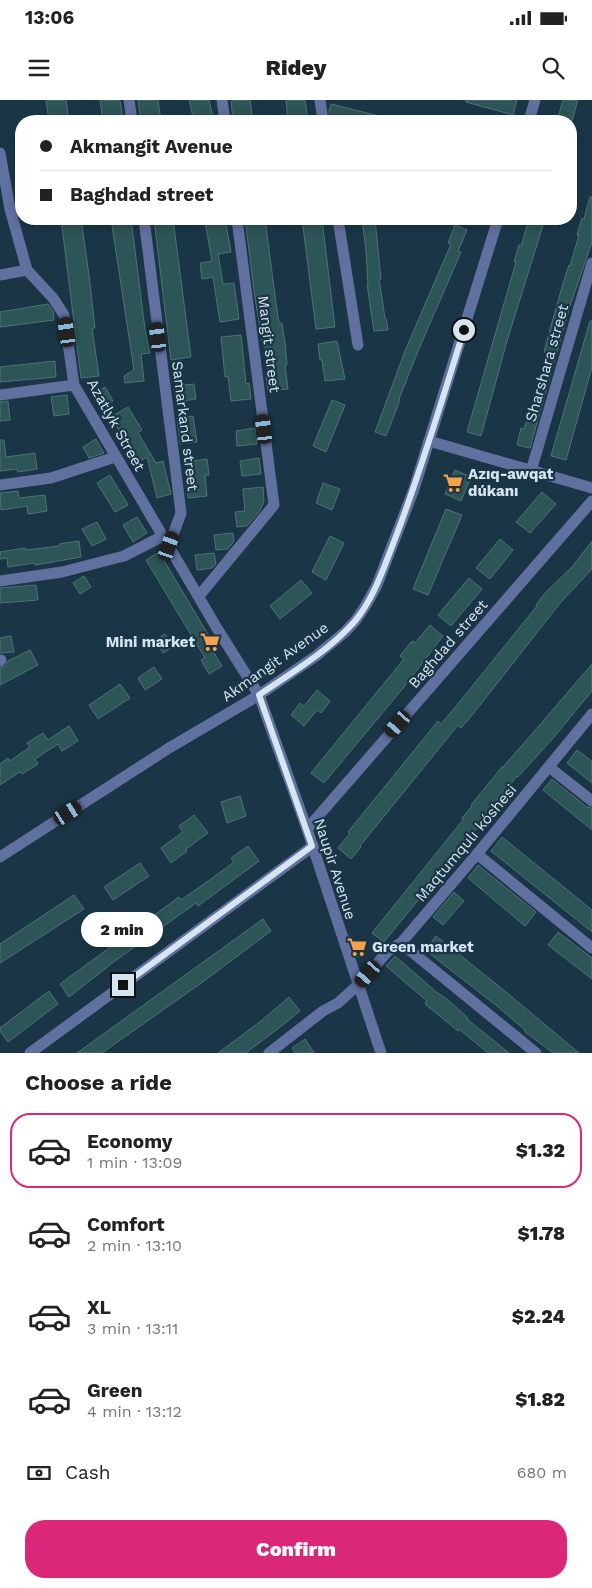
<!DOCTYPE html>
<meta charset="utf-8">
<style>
:root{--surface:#fff;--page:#f6f6f6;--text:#222;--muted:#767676;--line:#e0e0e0;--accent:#db2777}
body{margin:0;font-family:"Work Sans",sans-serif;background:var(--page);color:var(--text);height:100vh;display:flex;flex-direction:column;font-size:19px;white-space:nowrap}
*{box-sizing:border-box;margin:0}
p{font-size:16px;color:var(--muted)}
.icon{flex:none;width:28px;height:28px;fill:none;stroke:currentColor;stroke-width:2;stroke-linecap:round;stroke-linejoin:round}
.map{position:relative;height:953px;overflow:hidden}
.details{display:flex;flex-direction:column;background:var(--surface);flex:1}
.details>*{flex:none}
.hud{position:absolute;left:15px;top:15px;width:562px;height:110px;border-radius:20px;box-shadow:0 2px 8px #0003;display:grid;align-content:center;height:110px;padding:0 25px;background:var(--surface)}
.end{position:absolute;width:22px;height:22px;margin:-11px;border:6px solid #d6e6f0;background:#111;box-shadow:0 0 0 2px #111}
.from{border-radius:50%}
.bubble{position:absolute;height:35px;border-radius:18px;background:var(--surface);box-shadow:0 2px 8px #0003;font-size:16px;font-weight:800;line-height:35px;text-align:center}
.car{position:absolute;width:15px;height:30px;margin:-15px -8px;border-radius:6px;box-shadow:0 0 4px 1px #0007;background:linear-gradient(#222 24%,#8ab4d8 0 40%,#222 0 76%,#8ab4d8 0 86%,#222 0)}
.hud b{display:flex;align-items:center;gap:18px;height:48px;font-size:19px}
.hud b+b{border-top:1px solid var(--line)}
.hud i{width:12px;height:12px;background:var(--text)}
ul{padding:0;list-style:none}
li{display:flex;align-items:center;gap:15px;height:75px;margin:0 10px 8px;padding:0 15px;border:2px solid transparent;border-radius:20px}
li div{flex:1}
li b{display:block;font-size:19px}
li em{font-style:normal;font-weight:800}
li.selected{border-color:var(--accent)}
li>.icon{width:45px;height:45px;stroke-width:1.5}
h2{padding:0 25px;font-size:22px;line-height:60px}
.pay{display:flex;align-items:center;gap:12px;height:55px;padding:0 25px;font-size:19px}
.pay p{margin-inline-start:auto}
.button{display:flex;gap:10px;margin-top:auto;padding:10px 25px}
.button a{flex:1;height:58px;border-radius:20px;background:var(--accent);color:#fff;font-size:20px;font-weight:800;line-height:58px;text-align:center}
.status{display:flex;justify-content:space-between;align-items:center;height:35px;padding:0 25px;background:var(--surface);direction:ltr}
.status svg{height:14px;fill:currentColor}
header{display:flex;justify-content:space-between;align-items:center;height:65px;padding:0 25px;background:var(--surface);font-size:22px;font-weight:800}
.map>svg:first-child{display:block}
.building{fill:#2d5456;stroke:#4c7376}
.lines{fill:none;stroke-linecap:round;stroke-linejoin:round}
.minor{stroke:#60709f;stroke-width:11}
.route{stroke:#d6e6f0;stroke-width:6}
.labels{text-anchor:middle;stroke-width:4.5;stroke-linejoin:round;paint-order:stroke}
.street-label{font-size:15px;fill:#d6e6f0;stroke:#1a3646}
.poi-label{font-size:15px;font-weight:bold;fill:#d6e6f0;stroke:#1a3646;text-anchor:start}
</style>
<div class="status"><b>13:06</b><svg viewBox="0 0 49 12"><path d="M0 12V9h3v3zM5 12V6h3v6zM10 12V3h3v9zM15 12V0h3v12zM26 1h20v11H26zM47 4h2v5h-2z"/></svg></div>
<header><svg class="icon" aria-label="menu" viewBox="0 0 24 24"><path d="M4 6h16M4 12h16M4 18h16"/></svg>Ridey<svg class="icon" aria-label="search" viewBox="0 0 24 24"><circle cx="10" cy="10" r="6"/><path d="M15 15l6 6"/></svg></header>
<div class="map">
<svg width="592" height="953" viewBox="0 0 592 953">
<rect width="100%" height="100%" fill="#1a3646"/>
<g class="building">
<path d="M46,0H66L69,21H49Z"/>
<path d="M100,0H120L123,21H103Z"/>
<path d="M138,0H158L161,21H141Z"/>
<path d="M189,0H209L214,21H194Z"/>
<path d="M238,0H250L253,21H233L231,1Z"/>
<path d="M286,0H305L308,21H288Z"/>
<path d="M466,0H517L513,15L466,2Z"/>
<path d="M563,0H578L572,21H557Z"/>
<path d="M331,4L391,19V21H330L329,11Z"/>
<path d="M590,97H592V142L570,206L530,348L517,345L521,328L524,329L538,283L547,253L544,252L551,226L562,187L569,165L570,166L579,135H577L582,118L584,119Z"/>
<path d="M61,119H81L89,175L95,228H92L99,276L81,278Z"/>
<path d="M111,119H131L145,229L150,253L141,254L144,281L125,283L124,276L134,270Z"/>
<path d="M154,119H173L191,257L171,260Z"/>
<path d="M225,119L231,152L218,154L223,184L234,183L239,219L220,222L213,177L202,179L200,163L212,161L205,121Z"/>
<path d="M245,119H265L276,203L279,223H282L285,243L287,265H285L288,289L268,291L266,276L268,275L265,246H263L255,198Z"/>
<path d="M302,119H322L335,227L316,229Z"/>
<path d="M362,119H375L381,179H379L385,218H386L388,230L374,231L367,184H368L366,151Z"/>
<path d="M529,119H545L507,241L481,336L467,332L516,162H514L519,145L521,146Z"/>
<path d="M455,125L467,130L458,151L461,152L418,251L399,299L400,300L386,336L375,332L405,251L451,144L448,143Z"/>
<path d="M48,204L53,211L54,220L0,227V212Z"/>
<path d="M590,221H592V267L566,360L551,356Z"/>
<path d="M241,235L246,284L249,283L251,299L231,301L228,276L225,277L221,237Z"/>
<path d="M337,241L345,279L325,281L322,260H320L318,244Z"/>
<path d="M55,261L56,277L0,282V267Z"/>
<path d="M194,284L196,299L176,302L174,286Z"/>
<path d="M105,287L113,301L100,309L92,295Z"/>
<path d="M67,295L69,314L54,316L51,297Z"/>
<path d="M332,300L345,305L326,352L313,346Z"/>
<path d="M8,301L10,320L0,321V302Z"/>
<path d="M128,307L142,330L138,333L156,363L163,361L171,394L157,398L147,357L138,362L111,317Z"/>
<path d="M193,316L197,342L180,344L177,318Z"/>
<path d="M255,328L257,344L237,346L236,331Z"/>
<path d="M96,339L104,353L89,358L83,347Z"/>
<path d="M0,340H4L6,357L35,353L37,369L18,372L17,369L0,371Z"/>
<path d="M259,358L261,374L242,376L240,361Z"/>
<path d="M207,359L209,375H205L207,396L188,398L186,383L190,382L187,362Z"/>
<path d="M455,370L471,377L461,401L445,394Z"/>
<path d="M110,375L128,405L115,412L97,383Z"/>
<path d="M323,383L340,389L332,410L316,403Z"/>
<path d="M263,387L264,402L259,412L247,426L237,427L235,412L245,411L243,389Z"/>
<path d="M18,391L19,398L45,395L47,411L28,414L27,406L1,410L0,393Z"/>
<path d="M542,392L556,404L530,433L516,422Z"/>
<path d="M446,409L462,415L428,495L413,489Z"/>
<path d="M137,417L147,433L133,442L123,425Z"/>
<path d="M97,422L106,439L92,446L82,429Z"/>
<path d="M233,433L234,441L228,449L216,450L214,435Z"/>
<path d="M330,436L344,443L326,480L312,472Z"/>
<path d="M500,439L513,450L490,479L476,468Z"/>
<path d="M79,441L81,457L35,465L34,463L8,467L7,458L0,459V452L25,448V450L60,446L59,444Z"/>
<path d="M592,441V469L561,502L473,614L461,628L458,625L360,746L361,747L351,759L338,748L350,733L348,732L438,621L441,624L457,605L537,506L536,505L545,493L572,467Z"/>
<path d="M159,452L213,543L209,545L222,566L209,574L201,560L205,558L146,460Z"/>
<path d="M214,453L216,464L212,468L197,470L195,455Z"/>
<path d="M84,476L91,487L80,494L73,483Z"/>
<path d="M469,478L482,489L451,526L438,515Z"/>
<path d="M301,480L312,493L280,519L270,506Z"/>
<path d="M36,485L38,500L0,503V488Z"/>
<path d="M430,525L443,536L404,587L324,683L311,673L404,559L400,556L412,541L415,543Z"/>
<path d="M165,534L173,547L163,553L155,540Z"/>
<path d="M11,536L14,552L0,553V538Z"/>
<path d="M30,550L38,565L0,585V568L5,566L8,561Z"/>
<path d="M592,564V591L554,637L518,677L517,676L484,717L485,718L384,842L372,833L463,720L462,718L472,706L471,705L502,667H503L538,627Z"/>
<path d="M154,567L162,579L145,590L138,578Z"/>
<path d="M120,584L130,598L98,619L89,605Z"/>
<path d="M317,590L330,601L321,613L317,610L304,626L291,615L300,603L304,606Z"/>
<path d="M69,626L78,641L62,651L58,644L35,659L38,664L22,674L20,672L0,685V664L8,658L10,661L30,647L27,643L43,633L48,640Z"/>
<path d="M577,650L592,661V683L567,663Z"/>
<path d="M552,679L587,707L592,708V730L543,690Z"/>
<path d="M240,696L246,716L227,723L221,702Z"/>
<path d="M194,715L208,733L186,749L187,751L171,763L161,748L183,732L179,726Z"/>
<path d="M502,737L592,810V832L491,751Z"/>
<path d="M248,746L259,761L198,806L196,803L115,861L69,897L60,884L179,797L181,800L211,779L234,762L231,758Z"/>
<path d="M140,763L149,776L113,800L104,787Z"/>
<path d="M478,765L536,812L525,826L468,778Z"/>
<path d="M454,792L464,801L443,825L433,817Z"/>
<path d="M74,795L84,809L0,863V844Z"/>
<path d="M263,819L271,831L204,881L102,953H77Z"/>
<path d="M558,832L592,858V879L548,845Z"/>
<path d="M436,836L500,887L579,953H553L524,931L525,930L497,906L425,850Z"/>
<path d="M360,842L364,856L357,857L354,844Z"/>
<path d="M395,856L435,891L448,900L468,918L467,919L509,953H488L459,929L458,931L425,904L427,901L386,866Z"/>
<path d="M49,891L58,904L8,942L0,931V928Z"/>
<path d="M289,897L300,911L284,924L246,953H218L261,921Z"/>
<path d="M305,939L314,953H295L292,948Z"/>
</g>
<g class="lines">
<g class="minor">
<path d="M129,0L132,21"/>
<path d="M222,0L225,21"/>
<path d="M320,0L323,21"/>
<path d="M529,21L535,0"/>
<path d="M0,53L10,109L27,170L53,198L64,215L74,285L218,530L259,595L307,729L381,953"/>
<path d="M144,119L181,413L169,446"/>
<path d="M338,119L358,245"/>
<path d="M0,175L27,170"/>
<path d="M0,295L74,285"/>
<path d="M429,341L592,388"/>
<path d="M531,371L592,163"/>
<path d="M0,385L51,378L115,357"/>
<path d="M0,481L62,472L124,456L163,436"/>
<path d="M199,496L274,405L237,119"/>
<path d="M0,561L1,560"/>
<path d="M549,667L592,701"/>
<path d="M307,729L592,401"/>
<path d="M477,754L592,848"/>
<path d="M0,757L169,648L259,595L316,556L345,532L356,520L366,505L377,485L414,389L498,119"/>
<path d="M401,843L536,953"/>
<path d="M30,953L313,746"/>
<path d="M269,953L323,911L338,903L358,885L388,851L401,843L477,754L592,614"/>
</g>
</g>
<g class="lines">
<path class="route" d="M123,885L312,746L259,595C291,573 329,551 355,521C374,498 384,467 395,439C421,371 442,300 464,230"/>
</g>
<defs>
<symbol id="supermarket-bare" viewBox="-9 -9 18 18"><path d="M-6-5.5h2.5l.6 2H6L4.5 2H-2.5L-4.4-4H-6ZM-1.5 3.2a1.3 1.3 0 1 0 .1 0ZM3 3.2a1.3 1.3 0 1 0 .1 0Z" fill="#f9a04c" stroke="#1a3646" stroke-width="2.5" paint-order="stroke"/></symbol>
</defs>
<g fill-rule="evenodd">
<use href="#supermarket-bare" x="439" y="369" width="28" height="28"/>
<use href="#supermarket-bare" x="196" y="528" width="28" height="28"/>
<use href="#supermarket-bare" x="343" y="833" width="28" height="28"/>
</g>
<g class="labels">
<g class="street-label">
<text transform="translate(269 244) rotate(83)" y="5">Mangit street</text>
<text transform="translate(547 263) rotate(-74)" y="5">Sharshara street</text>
<text transform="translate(116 325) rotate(61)" y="5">Azatlyk Street</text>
<text transform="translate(185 326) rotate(83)" y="5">Samarkand street</text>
<text transform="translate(448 544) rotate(-49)" y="5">Baghdad street</text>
<text transform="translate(275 562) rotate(-35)" y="5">Akmangit Avenue</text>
<text transform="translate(466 743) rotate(-50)" y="5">Maqtumqulı kóshesi</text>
<text transform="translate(335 769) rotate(72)" y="5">Naupir Avenue</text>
</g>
<g class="poi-label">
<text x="468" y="379">Azıq-awqat<tspan x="468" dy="17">dúkanı</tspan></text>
<text x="195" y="547" text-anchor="end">Mini market</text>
<text x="372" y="852">Green market</text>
</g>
</g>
</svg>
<i class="end from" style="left:464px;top:230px"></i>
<i class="end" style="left:123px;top:885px"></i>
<div class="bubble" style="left:81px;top:812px;width:82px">2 min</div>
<i class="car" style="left:67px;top:232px;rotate:352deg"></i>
<i class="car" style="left:158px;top:237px;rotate:353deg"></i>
<i class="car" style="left:264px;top:329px;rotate:353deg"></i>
<i class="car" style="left:169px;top:446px;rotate:19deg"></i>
<i class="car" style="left:398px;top:624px;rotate:221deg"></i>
<i class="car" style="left:68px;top:713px;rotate:57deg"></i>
<i class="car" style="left:368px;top:874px;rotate:221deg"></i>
<div class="hud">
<b><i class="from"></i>Akmangit Avenue</b>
<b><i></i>Baghdad street</b>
</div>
</div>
<section class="details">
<h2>Choose a ride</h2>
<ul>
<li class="selected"><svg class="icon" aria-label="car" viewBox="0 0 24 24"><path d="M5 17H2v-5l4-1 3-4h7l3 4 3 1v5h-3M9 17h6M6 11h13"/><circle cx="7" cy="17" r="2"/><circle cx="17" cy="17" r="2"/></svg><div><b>Economy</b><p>1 min · 13:09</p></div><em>$1.32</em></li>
<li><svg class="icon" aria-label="car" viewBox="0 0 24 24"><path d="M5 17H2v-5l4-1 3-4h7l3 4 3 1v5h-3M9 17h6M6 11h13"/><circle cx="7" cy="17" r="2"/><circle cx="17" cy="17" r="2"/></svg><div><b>Comfort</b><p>2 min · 13:10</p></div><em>$1.78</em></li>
<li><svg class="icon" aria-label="car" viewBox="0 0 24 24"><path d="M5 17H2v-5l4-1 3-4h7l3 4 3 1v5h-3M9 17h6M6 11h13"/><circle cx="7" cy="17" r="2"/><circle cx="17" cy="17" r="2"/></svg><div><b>XL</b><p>3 min · 13:11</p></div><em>$2.24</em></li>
<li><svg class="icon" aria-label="car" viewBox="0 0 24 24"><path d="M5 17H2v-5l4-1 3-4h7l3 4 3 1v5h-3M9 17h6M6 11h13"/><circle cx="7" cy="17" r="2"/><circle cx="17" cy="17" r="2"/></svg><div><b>Green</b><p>4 min · 13:12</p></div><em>$1.82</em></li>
</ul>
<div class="pay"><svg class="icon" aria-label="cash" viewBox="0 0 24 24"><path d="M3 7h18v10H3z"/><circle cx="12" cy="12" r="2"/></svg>Cash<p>680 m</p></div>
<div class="button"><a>Confirm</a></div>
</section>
